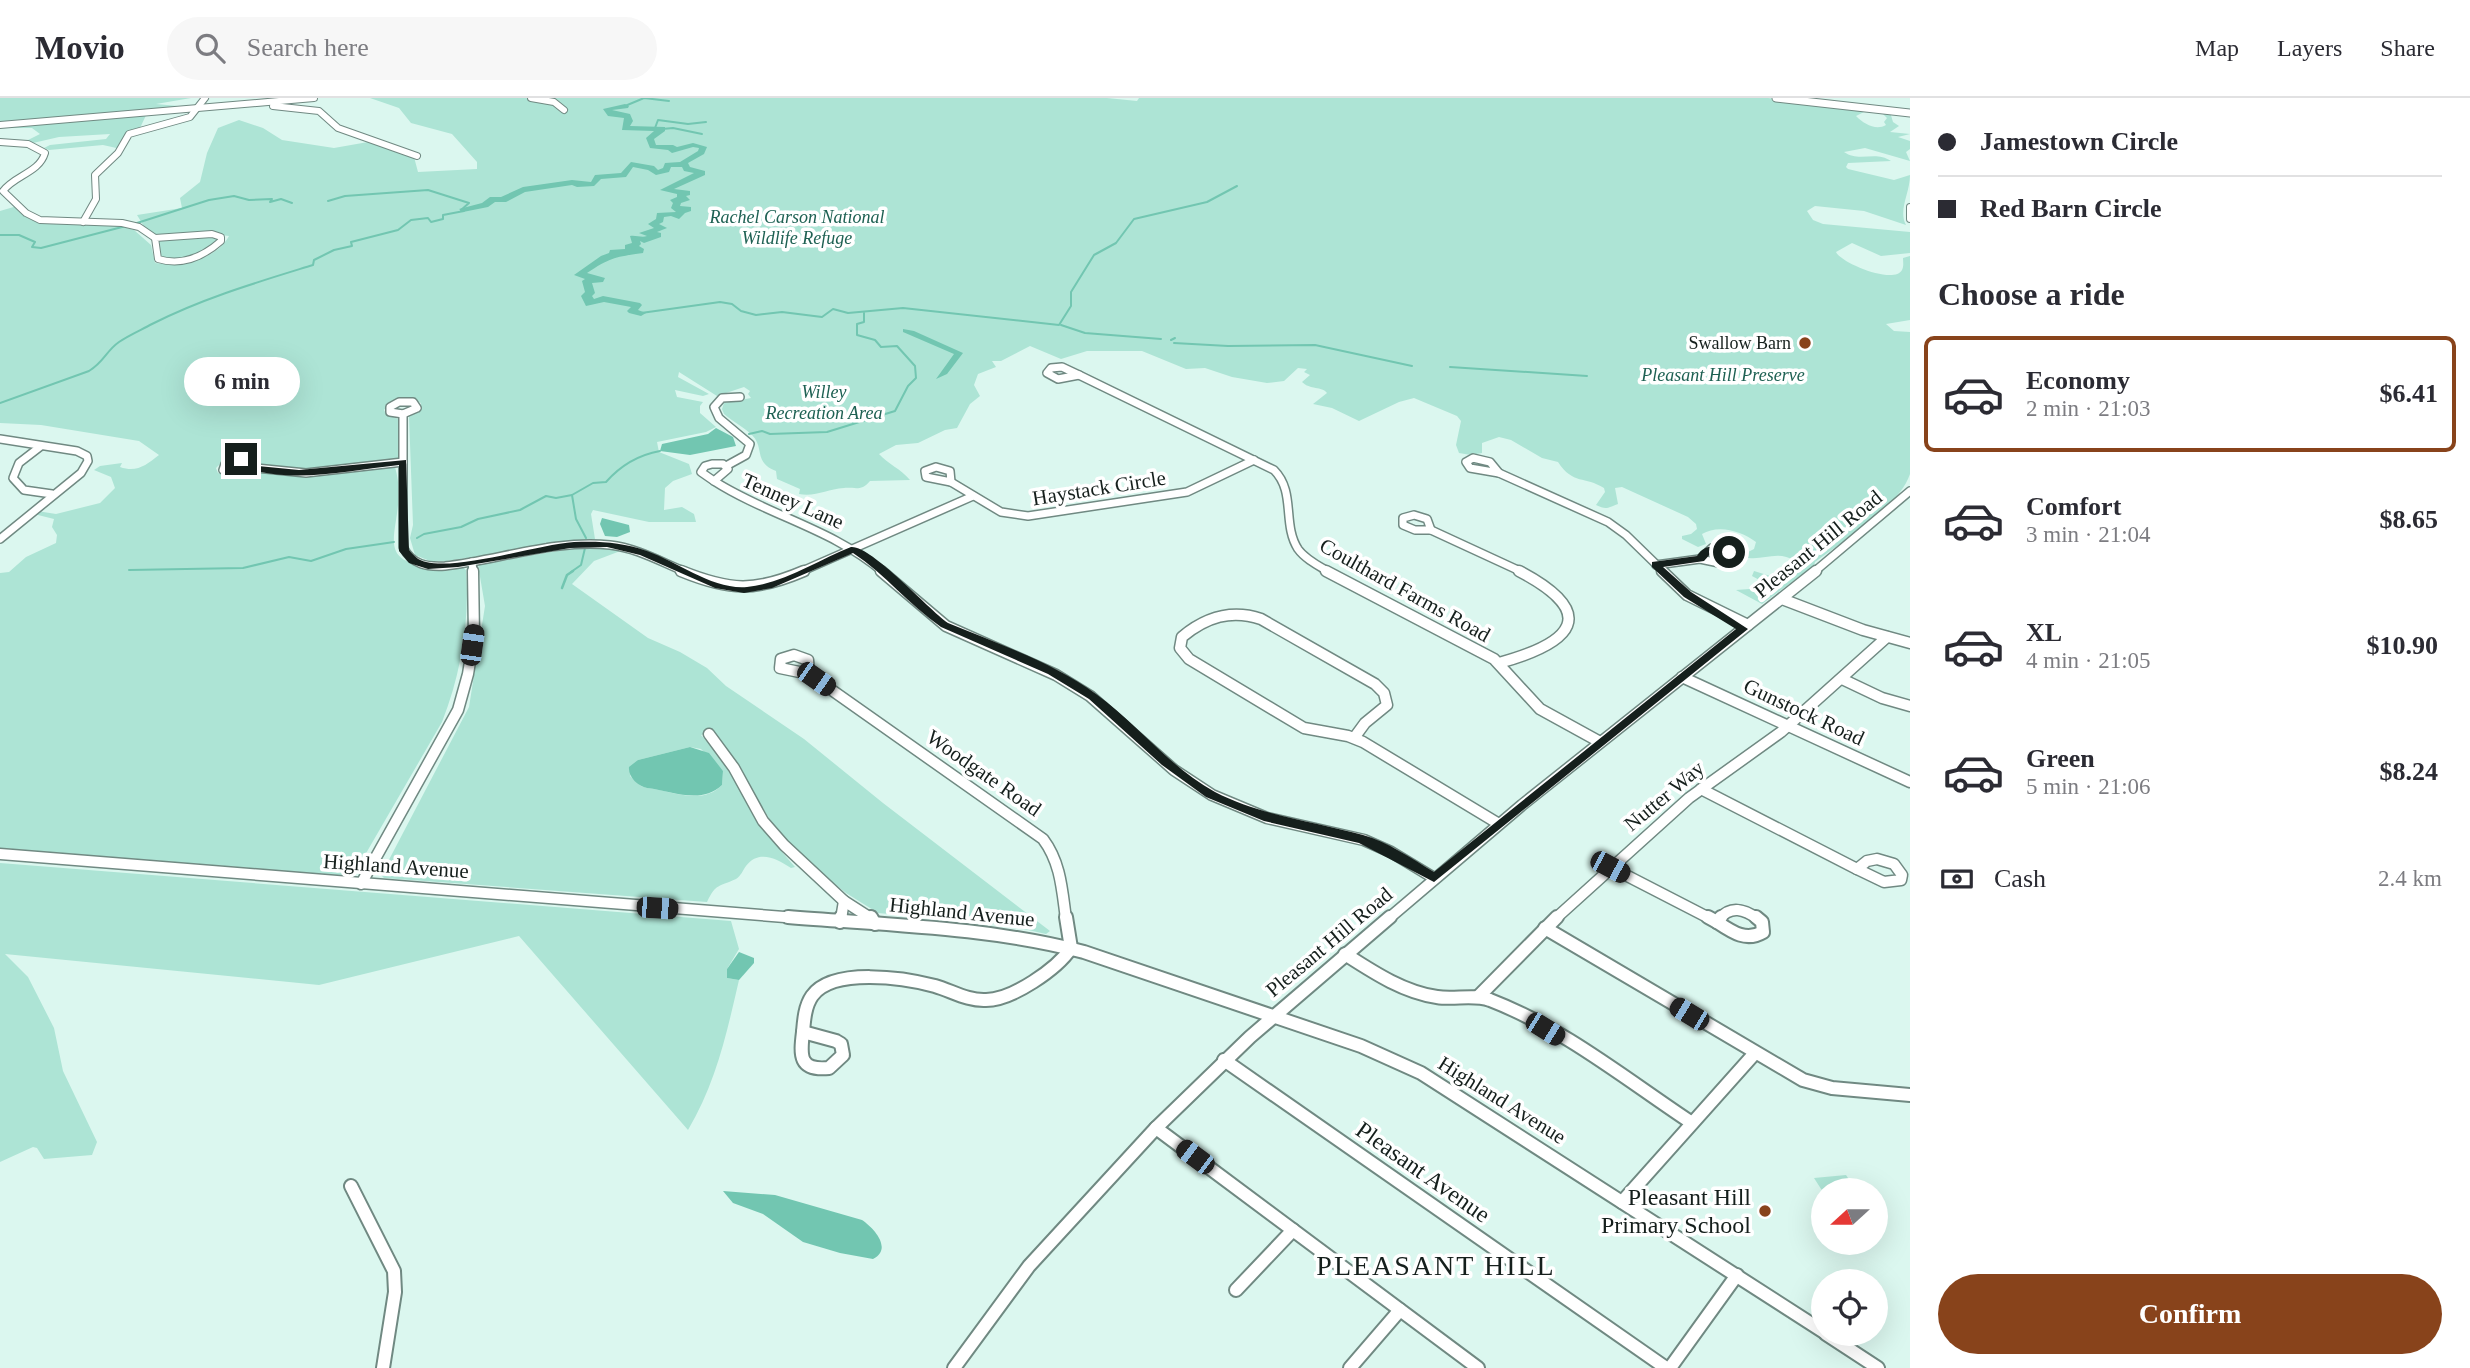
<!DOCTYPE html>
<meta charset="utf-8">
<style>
:root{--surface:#fff;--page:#f7f7f7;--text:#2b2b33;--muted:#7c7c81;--line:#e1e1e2;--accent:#88431b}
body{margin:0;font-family:"Times New Roman",serif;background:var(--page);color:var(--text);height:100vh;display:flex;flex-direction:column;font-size:26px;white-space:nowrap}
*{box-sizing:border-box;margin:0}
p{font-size:23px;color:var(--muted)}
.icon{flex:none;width:38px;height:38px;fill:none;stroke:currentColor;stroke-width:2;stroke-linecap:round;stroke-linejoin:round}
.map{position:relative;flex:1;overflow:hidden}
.side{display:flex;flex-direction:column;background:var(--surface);width:560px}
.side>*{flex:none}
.banner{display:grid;align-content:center;height:154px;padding:0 28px;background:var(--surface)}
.needle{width:46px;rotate:249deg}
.controls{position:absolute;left:1811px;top:1080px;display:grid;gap:14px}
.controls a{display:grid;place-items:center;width:77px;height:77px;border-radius:50%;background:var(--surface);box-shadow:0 7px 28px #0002;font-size:35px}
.end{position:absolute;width:32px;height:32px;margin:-16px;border:9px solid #151f1c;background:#fff;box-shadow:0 0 0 4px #fff}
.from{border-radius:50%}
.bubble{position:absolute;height:49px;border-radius:24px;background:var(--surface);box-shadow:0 7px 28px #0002;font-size:23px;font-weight:800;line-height:49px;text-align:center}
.car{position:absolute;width:21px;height:42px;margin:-21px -10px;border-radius:9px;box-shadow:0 0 5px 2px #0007;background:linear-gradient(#222 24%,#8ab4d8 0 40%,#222 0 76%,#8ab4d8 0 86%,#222 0)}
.banner b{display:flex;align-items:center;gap:24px;height:66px;font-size:26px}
.banner b+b{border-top:2px solid var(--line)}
.banner i{width:18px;height:18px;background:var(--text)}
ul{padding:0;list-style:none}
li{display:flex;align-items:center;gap:21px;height:116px;margin:0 14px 10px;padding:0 14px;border:4px solid transparent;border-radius:10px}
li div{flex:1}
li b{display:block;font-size:26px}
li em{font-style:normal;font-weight:800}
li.active{border-color:var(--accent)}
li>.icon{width:63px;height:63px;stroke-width:1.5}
h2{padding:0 28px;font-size:32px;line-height:84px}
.pay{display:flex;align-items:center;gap:18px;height:77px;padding:0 28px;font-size:26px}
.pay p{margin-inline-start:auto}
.primary-button{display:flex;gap:14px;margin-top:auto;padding:14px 28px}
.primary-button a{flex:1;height:80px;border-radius:42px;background:var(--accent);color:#fff;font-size:28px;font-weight:800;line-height:80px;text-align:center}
header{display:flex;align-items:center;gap:42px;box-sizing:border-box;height:98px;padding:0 35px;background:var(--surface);border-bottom:2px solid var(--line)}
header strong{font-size:33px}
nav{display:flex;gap:38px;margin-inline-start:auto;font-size:24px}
.search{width:490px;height:63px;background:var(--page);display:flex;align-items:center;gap:18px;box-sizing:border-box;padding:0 24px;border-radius:38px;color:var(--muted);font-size:26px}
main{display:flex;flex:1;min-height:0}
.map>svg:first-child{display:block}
.green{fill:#ade4d5;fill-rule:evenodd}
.water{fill:#72c6b1}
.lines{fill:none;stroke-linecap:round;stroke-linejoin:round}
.stream-far1{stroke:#72c6b1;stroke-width:2}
.stream{stroke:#72c6b1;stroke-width:2.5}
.river{fill:#72c6b1;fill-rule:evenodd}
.minor-far3-casing{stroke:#708982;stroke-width:8}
.minor-far2-casing{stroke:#708982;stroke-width:10}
.minor-far1-casing{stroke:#708982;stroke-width:13}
.minor-casing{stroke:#708982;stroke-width:16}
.major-casing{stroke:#708982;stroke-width:9}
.minor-far3{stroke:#fff;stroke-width:6}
.minor-far2{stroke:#fff;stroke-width:7}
.minor-far1{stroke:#fff;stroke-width:10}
.minor{stroke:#fff;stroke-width:12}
.major{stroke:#fff;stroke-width:7}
.route{fill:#151f1c}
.poi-dot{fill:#88431b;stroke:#fff;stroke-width:2.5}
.labels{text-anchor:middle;stroke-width:7;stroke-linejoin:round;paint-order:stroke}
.far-park-label{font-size:18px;font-style:italic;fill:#1e6153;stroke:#fff}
.far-poi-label{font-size:18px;fill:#151f1c;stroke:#fff;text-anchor:end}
.street-label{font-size:21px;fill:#151f1c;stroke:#fff}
.near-street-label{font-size:24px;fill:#151f1c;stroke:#fff}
.near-poi-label{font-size:24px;fill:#151f1c;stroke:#fff;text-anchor:end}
.near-neighbourhood-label{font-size:28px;letter-spacing:2px;fill:#151f1c;stroke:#fff}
</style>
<header>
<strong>Movio</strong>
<div class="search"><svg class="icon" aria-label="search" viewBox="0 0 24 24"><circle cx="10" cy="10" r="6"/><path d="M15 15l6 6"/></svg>Search here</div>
<nav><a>Map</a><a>Layers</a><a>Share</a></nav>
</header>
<main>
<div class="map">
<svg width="1910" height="1270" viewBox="0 0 1910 1270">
<rect width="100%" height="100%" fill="#dbf7ef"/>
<g class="green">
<path d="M0,0H191L156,6L189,9L148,13L140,30L133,33L121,51L103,47L49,52L44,50L50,47L106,41L110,36L59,39L33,45L26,43L40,36L32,30H3L0,26Z"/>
<path d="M370,0H1107L1137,3L1139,0H1768L1866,13L1856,18C1864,26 1876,33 1886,27L1884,24L1887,20L1881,14H1890L1893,24L1899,28L1890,34L1910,36L1898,39L1910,43V51L1906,54L1910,63L1865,50L1844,54C1860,65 1875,52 1891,63L1848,65L1846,69L1848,71L1894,82L1910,77C1910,95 1898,112 1906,127L1864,113L1815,108L1807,113L1813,122L1823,126L1910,134V155L1881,158L1852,145L1836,154C1841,165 1894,187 1902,172C1904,168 1903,164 1903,160L1910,158V222L1886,226L1894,233L1910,234V376C1899,409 1844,442 1815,464L1814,468L1762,506L1736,492L1763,490V484L1752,478L1754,473L1780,481L1790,479L1795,463C1777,451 1762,464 1744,459L1742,457L1754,451L1756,444C1742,433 1718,426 1702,436L1706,446L1698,449L1682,441V438L1691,436L1697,431L1696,426L1688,419L1622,389L1615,390L1618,406C1608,410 1606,412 1596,407L1605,394L1604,390C1585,378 1573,387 1558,364L1542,360L1511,342L1499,339L1482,345V355L1471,357L1459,355L1456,347L1461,323L1457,318L1414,300L1399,304L1359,323L1332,310L1313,306L1327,295C1322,288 1310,292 1302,284L1310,277L1304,274L1307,271L1298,270L1284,283L1267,285L1232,279L1205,270L1186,271L1142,253H1087L1061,261L1030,248L1001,263H992L996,269L978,276L974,287L980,298L970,306L957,330L945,332L918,345L896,347L879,356C888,366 901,371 910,382L870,383C861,394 855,389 844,390C827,391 816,399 799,396L800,391L777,381L776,373C753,364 765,350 752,337C744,329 733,324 724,316L722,311L724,305L751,300L748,296L750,293L744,289L717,298L679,274L678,279L709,296L703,298L675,292L677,299L703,304L700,308V315L716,329L706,334L657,344L659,354L689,366L692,376L673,383L665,390L664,412L682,409L694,416L696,424H649L593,412L591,416L595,441L550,447L545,444V448L447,463H430L415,457L410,440L413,427L409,318L419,312L421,305C410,300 392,302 384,312L386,316L398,321L399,360L305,372L260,367L252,360L242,359L223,363L216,370L218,375L229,378L257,373L302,378L395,369C413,430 352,473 461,468L466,472C470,522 461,576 442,624L354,776L349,778L0,750V475L9,474L26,459L56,445L57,437L52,429L54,421L34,416L37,413L56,416L100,405L115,390L111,379L94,372L100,368L122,365L120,369C137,375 146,367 159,357L139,343L41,327L0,325V113L17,108L34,120L113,126L134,132L151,147L155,165C180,169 216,162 229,138L203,135L158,138L145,130L137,117L182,110L180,100L200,84L207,55L218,30L239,22L263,30L282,42L334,50L368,44L414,59L418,74L477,71V64L452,36L411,25L399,10Z"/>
<path d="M211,137L220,142C199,155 185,166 161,159L158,143Z"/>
<path d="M612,449L623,452L594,463L572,486L648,540L680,554L707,570L726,588L804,641L883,705L1050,833L1046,836L1006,827L878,815L846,795L816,771L776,732L736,665L712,635L701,637L725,663L768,738L795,769L791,770C777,761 759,751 746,768C743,772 741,778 736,781C719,789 716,785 707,804L384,780L381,777L469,609L485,508L478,467L569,451ZM690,649L701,651L723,673L722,687C702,708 673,693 647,690L641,688L630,678L638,662Z"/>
<path d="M0,765L731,823L739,851L727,871V880L739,882C727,934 716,985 688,1032L519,838L319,887L5,856L28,879L54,930L63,973L97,1044L92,1057L44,1061L37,1050L33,1049L0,1064Z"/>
<path d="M1846,1077L1856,1092H1824L1823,1094L1814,1080Z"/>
</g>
<g class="water">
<path d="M903,231L914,233L963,255L947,276L936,281L954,256L903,234Z"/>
<path d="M716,330L733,339L736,348L690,357L660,353L662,346L708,336Z"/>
<path d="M602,420L629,427L630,434L617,439L605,438L600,426Z"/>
<path d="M690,649L709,655L723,673L722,687C701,707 673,693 647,690C638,688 628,679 629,669L638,662Z"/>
<path d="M739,854L754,860V865L739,882L727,880V871Z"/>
<path d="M723,1093L775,1097L862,1122C874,1130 893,1151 873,1161L840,1155L803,1144L763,1116L733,1105Z"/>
</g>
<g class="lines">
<g class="stream-far1">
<path d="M625,8L644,0L669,3"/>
<path d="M655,30L658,22L688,26L706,24"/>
<path d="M662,31L673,30L702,36"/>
<path d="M137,125L209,102L234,98L249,102L272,101L270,104L281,101L292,105"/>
<path d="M0,137H19L35,144L32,149L41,150L126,128"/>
<path d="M641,215L720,204L732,206L741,213L756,217L782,214L822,219L833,211L848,215L903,210L1059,227L1071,208V194L1094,157L1116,145L1134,121L1207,104L1237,88"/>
<path d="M1061,227L1085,235L1161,241"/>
<path d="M1171,242L1175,240"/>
<path d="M1174,245L1228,248L1315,247L1412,268"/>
<path d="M1450,269L1587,278"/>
<path d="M0,305L89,273C104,264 106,253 119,244C129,237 141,232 152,226C203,200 258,184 313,167L314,162L334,152L352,148L351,144L398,132L411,122L428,120L431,124L443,121V117L464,113L461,112L469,105L428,92L345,98L328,103"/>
<path d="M749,336L762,333L770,336L827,334L895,313L908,288L916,280L915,268L897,248L881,249L875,242L857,237V226L864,224V215"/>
<path d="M572,397L576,421L586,440"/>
<path d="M417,440L424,436L461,429L478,421L520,412L546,398L556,400L572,397L593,385L606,384C621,367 638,357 660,353"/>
<path d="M129,472L243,470L289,459L311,463L346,451L394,444"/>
<path d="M571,474L581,467L585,450"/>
</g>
<path class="stream" d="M562,490L567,477L573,473"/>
<path class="river" d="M625,6L629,8L628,10L612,12L630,16L633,23L630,28L665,29V33L654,41L656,47H673L677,49L693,45L707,49L704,56L688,65L690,69L705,73V77L674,91L690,93V97L686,98L690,102L681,105L680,108L691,109V113L685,115L679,121L671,118L664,119L663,124L659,126L667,130L657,134L661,135V139L644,145L640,143L641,146L639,148L644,151L643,155C616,159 611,159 587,175L605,180L603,184L592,185L595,195L592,198L594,201L603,198L640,205L642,207L638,212L646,215L641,218L629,215L627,213L631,209L604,204L586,208L581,198L585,194L582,183L585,181L574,177L601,158L609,155L610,152L625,151V147L632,145L630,138C636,137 642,140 647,138L639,135L654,130L648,126L656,121L657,115L676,114L671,110L673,105L670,102L677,99V96L660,92L694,75L684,73L682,69H671L669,74L656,77L648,72L633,69L626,79L601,81L594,88L577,89L572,87L525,94L506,104H495L488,109L463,114L459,111L482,105L490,99H501L523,89L572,82L591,84L595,77L621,75L631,64L654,68L658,72L663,70L665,65L680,64L698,53L699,50L693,49L672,55L668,52L650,50L646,40L654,33L622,32L624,20L608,18L603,11Z"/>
<defs>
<g id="minor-far3">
<path d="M531,0L554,4L564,12"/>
<path d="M273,8L319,13L338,30L417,58"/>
<path d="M0,27L314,0"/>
<path d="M0,44L28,46L45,55C39,75 15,77 3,93L26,115L40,122L122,125L139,129L155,140"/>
<path d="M1910,109V121"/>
<path d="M83,124L96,101L95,77L118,55L129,36L190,19L205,0"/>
<path d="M212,136L221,139V143C203,159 182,168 158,161L155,140Z"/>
</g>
<g id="minor-far2">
<path d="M1062,269L1079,277L1058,281L1047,275L1051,270Z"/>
<path d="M1079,277L1274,372C1296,394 1282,426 1298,451C1305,461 1319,468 1329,474"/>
<path d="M399,304H413L417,310L403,316L390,314V309Z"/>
<path d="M403,316V449C412,467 427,469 445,468C499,462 556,441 610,447C637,450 661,464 686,474"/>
<path d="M0,341L77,353L87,358L88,363L81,375L0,441"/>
<path d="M41,348L19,365L13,380L24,392L52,396"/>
<path d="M1473,360L1490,364L1499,375L1470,370L1466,364Z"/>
<path d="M236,362L248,363L256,370L232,375L223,372L225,366Z"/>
<path d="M712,366H723L728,371L714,383L701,374L705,368Z"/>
<path d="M726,368L746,357L750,346L719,320L714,309L722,300L740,299"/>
<path d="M936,369L950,373L951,384L926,379L925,373Z"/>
<path d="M256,370L306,375L403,364"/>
<path d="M1499,375L1608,424L1626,437L1664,474"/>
<path d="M714,383C769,418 833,431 883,474"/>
<path d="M951,384L1001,414L1028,418L1187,394L1254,362"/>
<path d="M1414,417L1427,421L1431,432H1415L1403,427V420Z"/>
<path d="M1431,432L1522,474"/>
<path d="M1712,450L1727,453L1735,459V463L1724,466L1700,461Z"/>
<path d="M472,464L473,474"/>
<path d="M1656,467L1700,461"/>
<path d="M800,474L973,398"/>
<path d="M1814,474L1910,393"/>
</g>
<g id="minor-far1">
<path d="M681,473C730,493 755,494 804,473"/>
<path d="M881,473L946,528L1056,577L1090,598L1174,672L1212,697L1267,720L1364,742L1391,754L1434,780"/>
<path d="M1326,473L1494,561L1540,611L1600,644"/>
<path d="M1662,473L1687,497L1748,527"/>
<path d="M1782,501L1863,532L1910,545"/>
<path d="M794,557L808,562L809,576L780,570L781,561Z"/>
<path d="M1499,565C1572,545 1601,516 1519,473"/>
<path d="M809,576L1043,741C1061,765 1062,792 1066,821"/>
<path d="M1682,579L1910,684"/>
<path d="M1842,581L1882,600L1910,608"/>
<path d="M709,636L734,670L763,723L784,747L844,803L872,821"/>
<path d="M1354,640L1365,625L1387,607L1384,595L1375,586L1261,521C1231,511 1206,519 1182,539L1180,550L1189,561L1304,630L1348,638L1363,644L1499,726"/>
<path d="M1701,691L1857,771"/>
<path d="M0,756L810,821"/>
<path d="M1877,761L1894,766L1902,777L1901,782L1884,784L1857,771L1867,763Z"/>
<path d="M1610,769L1711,821"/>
<path d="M361,786L458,612L468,576L474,539L473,473"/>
<path d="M841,821L844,803"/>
<path d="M1388,821L1522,707L1816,473"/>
<path d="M1555,821L1689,700L1781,634L1887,539"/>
<path d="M1719,821C1731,807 1744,811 1758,821"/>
</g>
<g id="minor">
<path d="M788,819C887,827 988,829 1084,854L1361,948L1421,975L1824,1234"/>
<path d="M871,819L875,826"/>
<path d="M1708,819L1717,824"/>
<path d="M1721,819L1717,824C1732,834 1746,844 1763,834L1762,824L1756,819"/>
<path d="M840,824L841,819"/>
<path d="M1545,830L1803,982L1832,990L1910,997"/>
<path d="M1345,856C1373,874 1403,894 1437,899C1454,902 1473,896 1490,902C1563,930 1627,982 1692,1025"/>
<path d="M1478,899L1557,819"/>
<path d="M803,934L836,943L841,946L843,957L829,970C799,973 800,958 803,934Z"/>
<path d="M803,934C804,922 805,908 812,898C833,869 905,880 935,888C952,893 968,903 986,902C1012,902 1057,871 1071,850L1066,819"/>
<path d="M1224,962L1666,1270"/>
<path d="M1156,1030L1478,1270"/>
<path d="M351,1088L394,1173L395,1194L383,1270"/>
<path d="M1622,1104L1755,955"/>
<path d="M1236,1192L1293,1132"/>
<path d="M1826,1236L1878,1270"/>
<path d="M954,1270L1029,1168L1156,1030L1250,939L1390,819"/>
<path d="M1350,1270L1400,1212"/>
<path d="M1670,1270L1737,1177"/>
</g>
<path id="major" d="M1776,0L1910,15"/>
</defs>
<use href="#minor-far3" class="minor-far3-casing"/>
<use href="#minor-far2" class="minor-far2-casing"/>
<use href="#minor-far1" class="minor-far1-casing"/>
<use href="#minor" class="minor-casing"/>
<use href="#major" class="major-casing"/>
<use href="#minor-far3" class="minor-far3"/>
<use href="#minor-far2" class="minor-far2"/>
<use href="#minor-far1" class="minor-far1"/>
<use href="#minor" class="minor"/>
<use href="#major" class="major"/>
</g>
<path class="route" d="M241,359L251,361L258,368L299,372L406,362L409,452C415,459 418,462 426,464C461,472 535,447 574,444C599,443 622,444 647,453C678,464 713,492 747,489C782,486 818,462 851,449C871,447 927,510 948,525C998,546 1053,564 1096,596C1138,626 1169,669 1215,694C1262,718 1313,723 1363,737C1388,744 1411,760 1434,774L1736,531L1684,499L1652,469V464L1697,458C1706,444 1718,449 1733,452L1734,454L1729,457L1712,454L1704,463L1663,469L1691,494L1748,531L1434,784L1359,745L1264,723L1206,699L1162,667L1089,601L1048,576L941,529C909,507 885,476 853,455L772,490L744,495L715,490L640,457L607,449L570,450L458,469L428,471L409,465L399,453V367C353,372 302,384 256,373C249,371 245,365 237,363V359Z"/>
<g class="poi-dot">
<circle cx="1805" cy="245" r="7"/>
<circle cx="1765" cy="1113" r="7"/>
</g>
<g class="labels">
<g class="far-park-label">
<text x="797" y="125">Rachel Carson National<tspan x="797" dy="21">Wildlife Refuge</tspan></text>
<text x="1723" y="283">Pleasant Hill Preserve</text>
<text x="824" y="300">Willey<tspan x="824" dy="21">Recreation Area</tspan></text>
</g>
<g class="far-poi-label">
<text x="1791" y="251">Swallow Barn</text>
</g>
<g class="street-label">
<text transform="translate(1099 390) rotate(-9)" y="7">Haystack Circle</text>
<text transform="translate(793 403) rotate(24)" y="7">Tenney Lane</text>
<text transform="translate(1818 446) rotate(-39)" y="7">Pleasant Hill Road</text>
<text transform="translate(1405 492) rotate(29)" y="7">Coulthard Farms Road</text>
<text transform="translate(1804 614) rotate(25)" y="7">Gunstock Road</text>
<text transform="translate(984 675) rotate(35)" y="7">Woodgate Road</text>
<text transform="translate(1664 698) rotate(-40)" y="7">Nutter Way</text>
<text transform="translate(396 768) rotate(4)" y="7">Highland Avenue</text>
<text transform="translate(962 814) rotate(6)" y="7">Highland Avenue</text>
<text transform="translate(1329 844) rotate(-40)" y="7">Pleasant Hill Road</text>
<text transform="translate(1502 1002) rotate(32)" y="7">Highland Avenue</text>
</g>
<g class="near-street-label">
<text transform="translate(1423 1074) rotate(35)" y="8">Pleasant Avenue</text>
</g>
<g class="near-poi-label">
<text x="1751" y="1107">Pleasant Hill<tspan x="1751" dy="28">Primary School</tspan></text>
</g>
<g class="near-neighbourhood-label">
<text x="1436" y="1177">PLEASANT HILL</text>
</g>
</g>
</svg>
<div class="controls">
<a><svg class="needle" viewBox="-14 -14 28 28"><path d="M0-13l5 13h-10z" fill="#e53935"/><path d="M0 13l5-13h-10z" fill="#7c7c81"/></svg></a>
<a><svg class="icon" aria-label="locate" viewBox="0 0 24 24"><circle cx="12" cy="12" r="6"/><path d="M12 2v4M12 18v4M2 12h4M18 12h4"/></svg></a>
</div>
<i class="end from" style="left:1729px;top:454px"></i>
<i class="end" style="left:241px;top:361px"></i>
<div class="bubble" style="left:184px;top:259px;width:116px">6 min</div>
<i class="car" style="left:472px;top:547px;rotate:8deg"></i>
<i class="car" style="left:816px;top:581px;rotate:125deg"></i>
<i class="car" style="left:1610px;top:769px;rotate:118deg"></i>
<i class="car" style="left:657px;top:810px;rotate:94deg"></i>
<i class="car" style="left:1689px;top:916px;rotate:301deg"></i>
<i class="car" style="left:1545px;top:931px;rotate:122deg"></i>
<i class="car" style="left:1195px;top:1059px;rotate:307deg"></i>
</div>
<section class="side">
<div class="banner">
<b><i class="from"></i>Jamestown Circle</b>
<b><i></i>Red Barn Circle</b>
</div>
<h2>Choose a ride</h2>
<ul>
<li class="active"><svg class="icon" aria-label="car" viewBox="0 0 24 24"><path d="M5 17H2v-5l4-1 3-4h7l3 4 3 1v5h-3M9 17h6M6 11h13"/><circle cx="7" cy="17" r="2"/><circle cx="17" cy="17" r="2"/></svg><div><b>Economy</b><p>2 min · 21:03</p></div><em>$6.41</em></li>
<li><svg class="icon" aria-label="car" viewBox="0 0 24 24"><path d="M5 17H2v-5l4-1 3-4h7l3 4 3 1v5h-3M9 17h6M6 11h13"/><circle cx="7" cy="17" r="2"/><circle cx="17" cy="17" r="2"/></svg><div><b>Comfort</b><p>3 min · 21:04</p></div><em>$8.65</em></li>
<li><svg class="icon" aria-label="car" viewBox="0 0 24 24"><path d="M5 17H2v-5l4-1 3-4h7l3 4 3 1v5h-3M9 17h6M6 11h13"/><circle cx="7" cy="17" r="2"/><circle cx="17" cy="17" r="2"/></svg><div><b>XL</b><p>4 min · 21:05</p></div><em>$10.90</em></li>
<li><svg class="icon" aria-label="car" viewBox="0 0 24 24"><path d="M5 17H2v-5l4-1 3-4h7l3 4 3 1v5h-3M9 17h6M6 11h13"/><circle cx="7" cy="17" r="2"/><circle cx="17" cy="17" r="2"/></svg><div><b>Green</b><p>5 min · 21:06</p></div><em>$8.24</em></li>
</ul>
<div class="pay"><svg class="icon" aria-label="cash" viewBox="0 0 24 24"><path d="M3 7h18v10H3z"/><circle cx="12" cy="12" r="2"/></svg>Cash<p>2.4 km</p></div>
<div class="primary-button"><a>Confirm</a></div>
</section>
</main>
